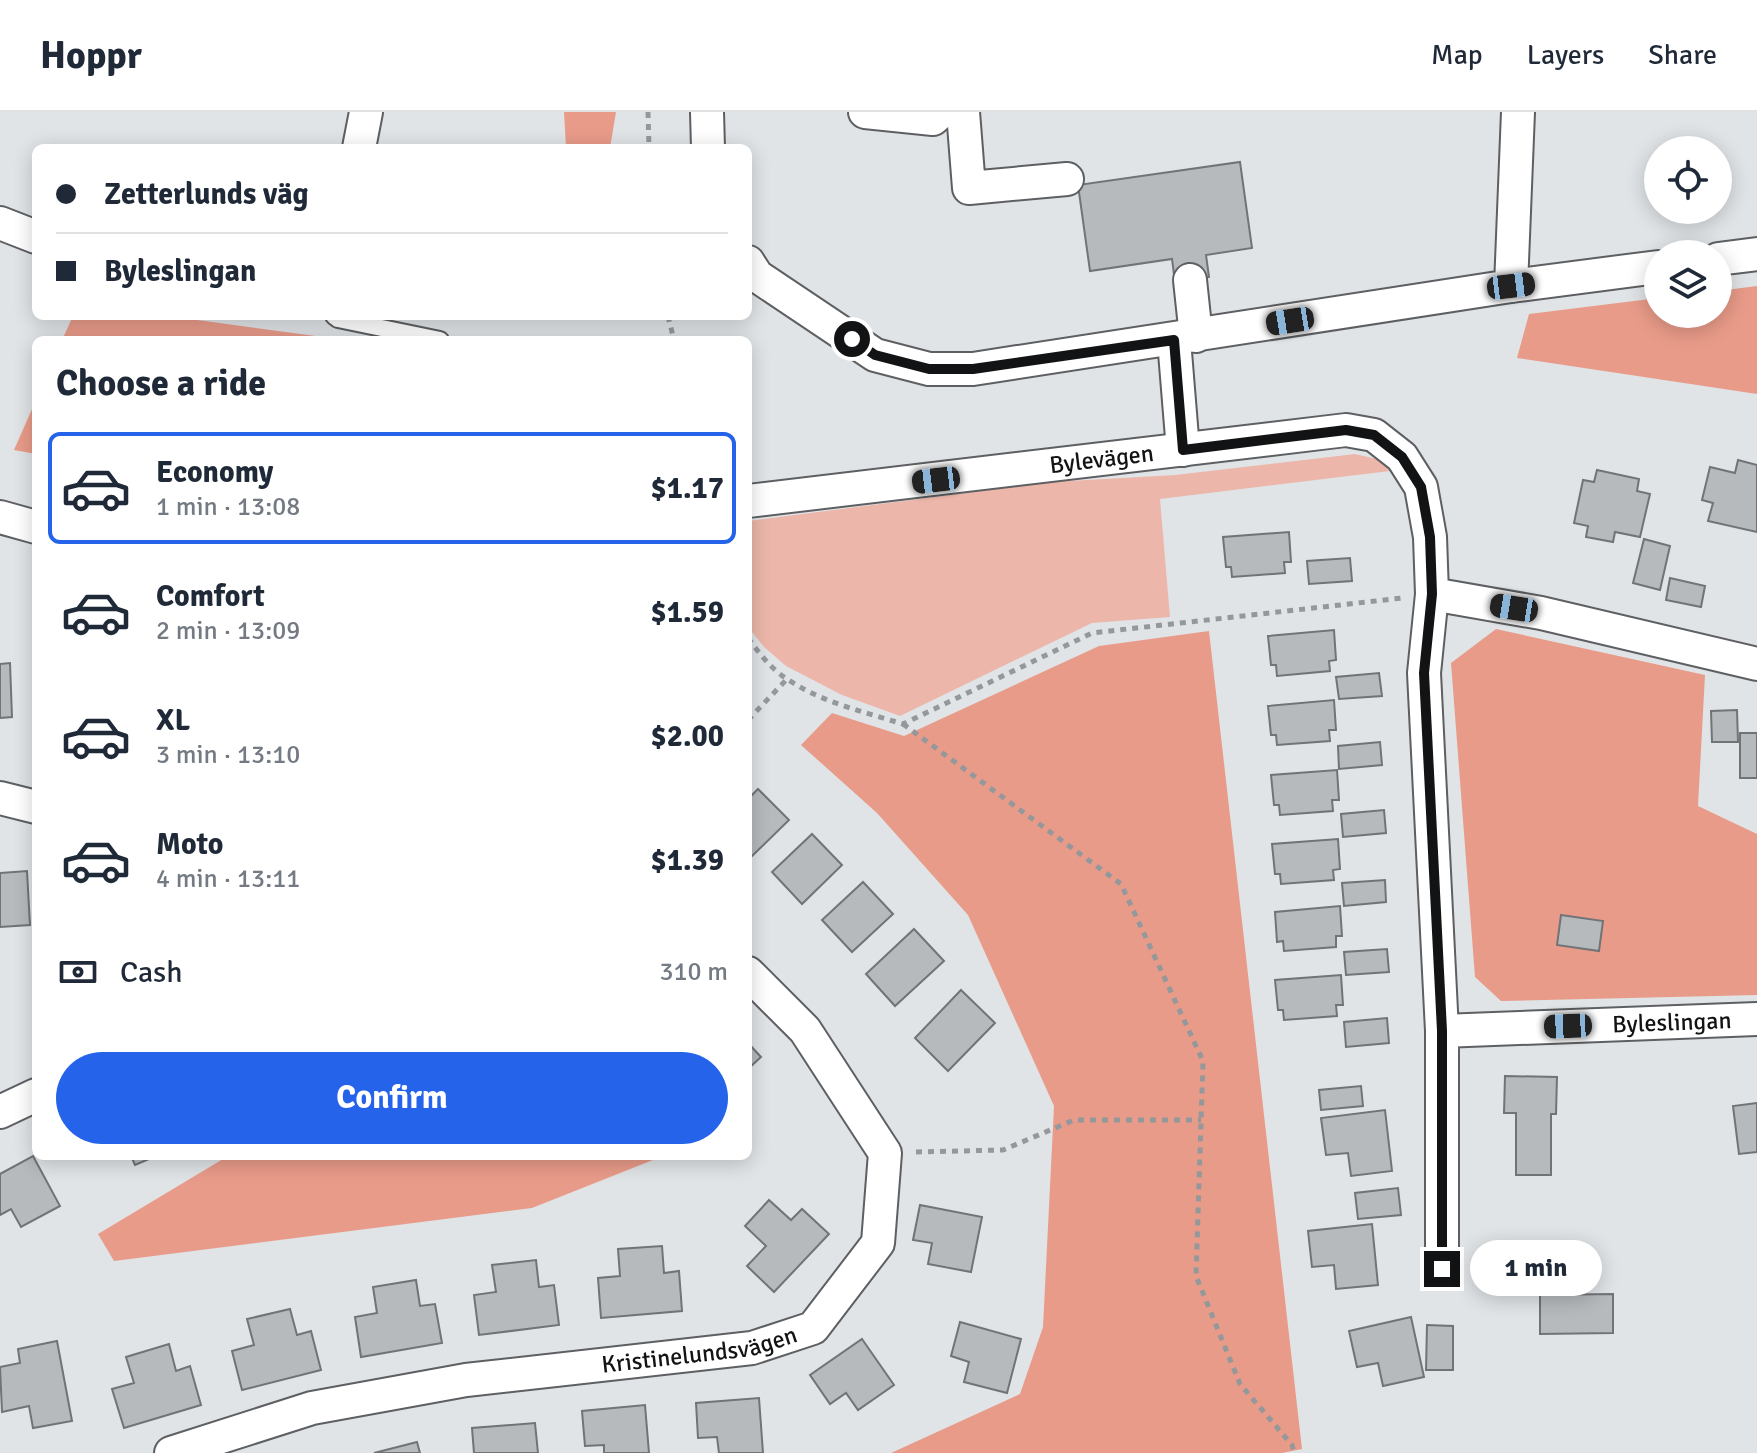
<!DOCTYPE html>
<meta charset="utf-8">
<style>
:root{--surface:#fff;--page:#f6f6f7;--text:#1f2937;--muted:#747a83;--line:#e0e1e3;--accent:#2563eb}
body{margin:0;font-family:Signika,sans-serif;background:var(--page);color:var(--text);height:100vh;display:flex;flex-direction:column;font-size:30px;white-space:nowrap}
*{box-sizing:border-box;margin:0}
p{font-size:26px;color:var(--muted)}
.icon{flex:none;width:44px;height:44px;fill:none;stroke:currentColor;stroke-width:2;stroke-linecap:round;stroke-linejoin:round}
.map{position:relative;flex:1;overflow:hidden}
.drawer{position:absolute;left:32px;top:224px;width:720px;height:824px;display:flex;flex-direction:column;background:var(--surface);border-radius:12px;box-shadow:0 4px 20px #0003}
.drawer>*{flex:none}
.banner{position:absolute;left:32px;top:32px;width:720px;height:176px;border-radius:12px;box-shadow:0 4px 20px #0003;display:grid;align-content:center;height:176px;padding:0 24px;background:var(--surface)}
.tools{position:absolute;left:1644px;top:24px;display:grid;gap:16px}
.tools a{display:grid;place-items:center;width:88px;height:88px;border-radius:50%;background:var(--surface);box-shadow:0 4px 20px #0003;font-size:40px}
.end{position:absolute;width:36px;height:36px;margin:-18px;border:10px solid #121314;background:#fff;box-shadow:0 0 0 4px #fff}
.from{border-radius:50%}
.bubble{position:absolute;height:56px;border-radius:28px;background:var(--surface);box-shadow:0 4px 20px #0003;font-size:26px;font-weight:700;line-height:56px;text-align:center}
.car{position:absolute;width:24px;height:48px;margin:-24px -12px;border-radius:10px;box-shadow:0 0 6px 2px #0007;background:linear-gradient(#222 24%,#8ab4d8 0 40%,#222 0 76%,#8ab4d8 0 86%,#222 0)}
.banner b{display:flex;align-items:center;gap:28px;height:76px;font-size:30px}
.banner b+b{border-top:2px solid var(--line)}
.banner i{width:20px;height:20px;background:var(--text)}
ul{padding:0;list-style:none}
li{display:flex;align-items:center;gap:24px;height:112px;margin:0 16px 12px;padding:0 8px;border:4px solid transparent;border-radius:12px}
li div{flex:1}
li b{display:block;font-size:30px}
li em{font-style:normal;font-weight:700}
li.current{border-color:var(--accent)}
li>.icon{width:72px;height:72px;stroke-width:1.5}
h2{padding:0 24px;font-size:36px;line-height:96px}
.pay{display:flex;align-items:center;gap:20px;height:88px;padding:0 24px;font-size:30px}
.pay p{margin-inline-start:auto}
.action{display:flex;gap:16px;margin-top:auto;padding:16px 24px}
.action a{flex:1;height:92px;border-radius:48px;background:var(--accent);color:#fff;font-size:32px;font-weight:700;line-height:92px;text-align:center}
header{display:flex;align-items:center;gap:48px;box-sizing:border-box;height:112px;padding:0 40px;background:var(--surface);border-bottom:2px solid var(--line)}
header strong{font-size:38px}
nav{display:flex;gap:44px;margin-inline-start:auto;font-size:28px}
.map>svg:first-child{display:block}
.green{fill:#ecb7aa}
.forest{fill:#e99b89}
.building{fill:#b6babd;stroke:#717477;stroke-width:2}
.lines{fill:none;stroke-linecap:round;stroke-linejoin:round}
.service-casing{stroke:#5d5f62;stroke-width:20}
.minor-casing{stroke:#5d5f62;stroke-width:36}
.path{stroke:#95989a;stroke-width:5;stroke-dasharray:6 6;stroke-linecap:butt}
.service{stroke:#fff;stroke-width:16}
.minor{stroke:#fff;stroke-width:32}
.route{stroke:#121314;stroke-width:10}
.labels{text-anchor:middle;stroke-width:6;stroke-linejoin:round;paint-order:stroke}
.street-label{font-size:24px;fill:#121314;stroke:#fff}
</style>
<header>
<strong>Hoppr</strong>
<nav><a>Map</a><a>Layers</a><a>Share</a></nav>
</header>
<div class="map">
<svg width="1757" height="1341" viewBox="0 0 1757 1341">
<rect width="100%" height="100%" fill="#e0e4e7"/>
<path class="green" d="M1355,342L1377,347L1390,359L1160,387L1170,505L1092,511L900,604L842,583L786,554L764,535L748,515V409L1051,370L1175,363Z"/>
<g class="forest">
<path d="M564,0H616L610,36H566Z"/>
<path d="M1757,174V282L1517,246L1529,202L1658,186V202H1718V179Z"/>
<path d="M73,204H168L345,228H62Z"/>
<path d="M36,288V342L14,338Z"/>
<path d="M1496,517L1705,563L1698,694L1757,722V883L1501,889L1475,865L1451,551Z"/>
<path d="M1209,519L1302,1337L1282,1341H891L1020,1282L1043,1215L1054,994L968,803L877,701L801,633L832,601L904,624L1099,534Z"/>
<path d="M228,1044H663L532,1096L114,1149L98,1122Z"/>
</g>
<g class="building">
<path d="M1240,50L1252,136L1206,143L1209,165L1175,170L1172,147L1090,159L1078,73Z"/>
<path d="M1738,348L1757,353V420L1708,409L1713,391L1702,388L1710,355L1735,361Z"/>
<path d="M1597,358L1639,367L1637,379L1650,382L1640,425L1615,420L1613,430L1586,425L1588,414L1574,411L1583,368L1594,370Z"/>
<path d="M1289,420L1291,450H1284L1285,461L1232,465L1231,455H1226L1223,425Z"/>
<path d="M1644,427L1670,434L1660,478L1633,471Z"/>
<path d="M1350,446L1352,469L1309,472L1307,449Z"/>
<path d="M1670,466L1705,474L1701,495L1666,488Z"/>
<path d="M1334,518L1336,548L1329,549L1330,559L1277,564L1276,553H1271L1268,524Z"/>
<path d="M10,551L12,605L0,606V552Z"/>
<path d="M1379,561L1382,584L1339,587L1336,565Z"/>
<path d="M1334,588L1336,618H1329L1330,629L1277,633L1276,623H1271L1268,594Z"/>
<path d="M1737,598L1738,630H1712L1711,599Z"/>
<rect x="1740" y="621" width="17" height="45"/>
<path d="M1380,630L1382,653L1339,657L1338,634Z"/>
<path d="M1337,658L1339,688H1332L1333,699L1280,703L1279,693H1274L1271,663Z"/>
<path d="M758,677L789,708L748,748V687Z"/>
<path d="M1384,698L1386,721L1343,725L1341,702Z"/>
<path d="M812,722L842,753L802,792L772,760Z"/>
<path d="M1338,727L1340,757L1333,758L1334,768L1281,772L1280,762H1275L1272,732Z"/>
<path d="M27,759L30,813L0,815V761Z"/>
<path d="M1385,768L1386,790L1344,794L1342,771Z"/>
<path d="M863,770L893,802L852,840L822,808Z"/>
<path d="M1340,794L1342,824H1336V835L1284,839L1283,829L1277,830L1275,800Z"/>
<path d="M1561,803L1603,809L1599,839L1557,833Z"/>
<path d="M914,817L944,849L895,894L866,862Z"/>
<path d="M1387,837L1389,860L1346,863L1344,840Z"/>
<path d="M1341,863L1343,893H1336L1337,904L1284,908L1283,898H1278L1275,868Z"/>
<path d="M961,878L995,911L948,959L915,926Z"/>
<path d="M1387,906L1389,931L1346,935L1344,910Z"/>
<path d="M748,931L761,945L748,957Z"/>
<path d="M1505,964L1557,965L1556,1002H1551V1063H1516V1001H1504Z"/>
<path d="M1361,974L1363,994L1321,998L1319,978Z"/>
<path d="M1757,991V1040L1739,1042L1733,994Z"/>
<path d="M1385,998L1392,1059L1351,1064L1348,1041L1326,1043L1321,1006Z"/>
<path d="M33,1044L60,1094L21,1115L11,1097L0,1103V1062Z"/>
<path d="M131,1044H156L135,1053Z"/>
<path d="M1398,1076L1401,1103L1358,1107L1355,1081Z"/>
<path d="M769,1088L791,1108L802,1097L829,1122L774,1180L747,1154L766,1134L745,1114Z"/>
<path d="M920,1093L982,1105L971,1160L928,1152L932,1131L913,1128Z"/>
<path d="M1372,1112L1378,1173L1336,1177L1334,1153L1312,1155L1308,1119Z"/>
<path d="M662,1134L664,1161L679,1159L682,1199L601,1206L598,1166L620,1164L618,1137Z"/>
<path d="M536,1148L539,1175L554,1173L559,1213L479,1223L474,1183L496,1180L492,1153Z"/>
<path d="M416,1168L420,1194L435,1192L442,1231L361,1245L355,1205L377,1201L373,1175Z"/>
<path d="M1613,1182V1221L1540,1222V1183Z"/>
<path d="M290,1197L297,1223L311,1219L321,1258L242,1278L232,1239L254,1233L247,1207Z"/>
<path d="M1411,1205L1424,1265L1383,1274L1378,1251L1357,1255L1349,1219Z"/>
<path d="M960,1210L1021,1227L1007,1281L964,1270L969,1250L951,1244Z"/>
<path d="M1427,1213L1453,1214V1258H1426Z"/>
<path d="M862,1227L894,1273L858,1298L846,1281L830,1292L810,1263Z"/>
<path d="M57,1229L72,1309L33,1316L29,1294L2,1300L0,1255L20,1251L18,1237Z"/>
<path d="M169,1232L176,1259L190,1254L201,1293L124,1316L112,1277L134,1271L126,1245Z"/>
<path d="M759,1286L763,1341H719L717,1325L698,1326L696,1291Z"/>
<path d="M645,1293L649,1341H604V1333L585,1334L582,1299Z"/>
<path d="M535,1311L538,1341H474L472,1316Z"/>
<path d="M417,1330L420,1341H374Z"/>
</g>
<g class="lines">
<defs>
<path id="service" d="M334,204L338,207L440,228"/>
<g id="minor">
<path d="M707,0L708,36"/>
<path d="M865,0L933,7L941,0"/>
<path d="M963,0L969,76L1067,67"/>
<path d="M359,36L366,0"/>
<path d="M0,111L36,125"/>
<path d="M1718,147L1757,142"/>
<path d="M748,150L757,164L875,243L929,257H973L1511,174L1518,0"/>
<path d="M1190,168L1196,224"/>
<path d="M1511,174L1658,155"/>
<path d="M1174,228L1183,338"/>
<path id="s1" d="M748,389L1346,318L1374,323L1402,345L1421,375L1430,425L1432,482L1541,501L1757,552"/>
<path d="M0,405L36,415"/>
<path d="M1432,482L1424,561L1442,919"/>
<path d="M0,686L36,695"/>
<path d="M0,1000L36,983"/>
<path id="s2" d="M1442,1157V919L1757,907"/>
<path id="s3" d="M171,1341L312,1296L466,1268L752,1236L813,1216L878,1131L885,1041L805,918L748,861"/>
</g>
</defs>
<use href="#service" class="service-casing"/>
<use href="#minor" class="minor-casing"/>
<g class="path">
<path d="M648,0L649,36"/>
<path d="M668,204L674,228"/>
<path d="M748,526C759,541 771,557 787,567C821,590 864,600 903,612L1092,521L1402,486"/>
<path d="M748,608L787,567"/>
<path d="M903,612L1121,772L1203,949L1196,1164L1240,1272L1292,1333L1294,1341"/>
<path d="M916,1040L1003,1038L1074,1008H1201"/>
</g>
<use href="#service" class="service"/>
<use href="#minor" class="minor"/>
</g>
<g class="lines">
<path class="route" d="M852,227L875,243L929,257H973L1174,228L1183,338L1346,318L1374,323L1402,345L1421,375L1430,425L1432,482L1424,561L1442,919V1157"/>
</g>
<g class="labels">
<g class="street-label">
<text dy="8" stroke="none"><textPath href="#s1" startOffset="356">Bylevägen</textPath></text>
<text dy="8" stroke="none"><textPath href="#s2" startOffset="468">Byleslingan</textPath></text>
<text dy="8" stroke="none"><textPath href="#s3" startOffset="540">Kristinelundsvägen</textPath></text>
</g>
</g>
</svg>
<div class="tools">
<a><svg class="icon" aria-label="locate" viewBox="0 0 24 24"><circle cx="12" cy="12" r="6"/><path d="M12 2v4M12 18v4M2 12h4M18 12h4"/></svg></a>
<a><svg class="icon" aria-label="layers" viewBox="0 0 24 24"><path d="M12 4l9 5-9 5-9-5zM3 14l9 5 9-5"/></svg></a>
</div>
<i class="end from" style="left:852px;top:227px"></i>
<i class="end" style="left:1442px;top:1157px"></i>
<div class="bubble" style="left:1470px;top:1128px;width:132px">1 min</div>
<i class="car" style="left:1511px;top:174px;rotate:83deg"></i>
<i class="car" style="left:1290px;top:209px;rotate:261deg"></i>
<i class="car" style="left:936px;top:368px;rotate:263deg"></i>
<i class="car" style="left:1514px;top:496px;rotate:279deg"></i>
<i class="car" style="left:1568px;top:914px;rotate:268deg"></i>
<div class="banner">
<b><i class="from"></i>Zetterlunds väg</b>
<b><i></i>Byleslingan</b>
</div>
<section class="drawer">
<h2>Choose a ride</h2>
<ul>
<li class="current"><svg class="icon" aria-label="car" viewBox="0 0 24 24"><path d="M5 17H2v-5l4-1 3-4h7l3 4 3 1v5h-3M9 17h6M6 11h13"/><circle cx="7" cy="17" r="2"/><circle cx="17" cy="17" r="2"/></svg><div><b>Economy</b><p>1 min · 13:08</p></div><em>$1.17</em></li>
<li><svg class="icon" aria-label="car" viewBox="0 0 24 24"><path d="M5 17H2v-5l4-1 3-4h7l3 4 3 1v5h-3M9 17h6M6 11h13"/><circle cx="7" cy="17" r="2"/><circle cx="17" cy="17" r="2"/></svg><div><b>Comfort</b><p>2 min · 13:09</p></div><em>$1.59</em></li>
<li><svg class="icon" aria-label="car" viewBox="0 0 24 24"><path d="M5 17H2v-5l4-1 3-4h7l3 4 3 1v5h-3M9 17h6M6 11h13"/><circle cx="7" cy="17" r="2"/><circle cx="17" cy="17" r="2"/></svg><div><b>XL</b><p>3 min · 13:10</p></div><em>$2.00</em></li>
<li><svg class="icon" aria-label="car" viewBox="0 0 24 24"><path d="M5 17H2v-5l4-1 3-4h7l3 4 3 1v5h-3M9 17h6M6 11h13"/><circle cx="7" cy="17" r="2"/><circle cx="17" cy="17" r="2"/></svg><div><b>Moto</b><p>4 min · 13:11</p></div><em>$1.39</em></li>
</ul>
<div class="pay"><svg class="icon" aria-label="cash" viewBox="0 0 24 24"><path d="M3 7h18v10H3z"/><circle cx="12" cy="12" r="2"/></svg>Cash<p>310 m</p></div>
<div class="action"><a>Confirm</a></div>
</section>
</div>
